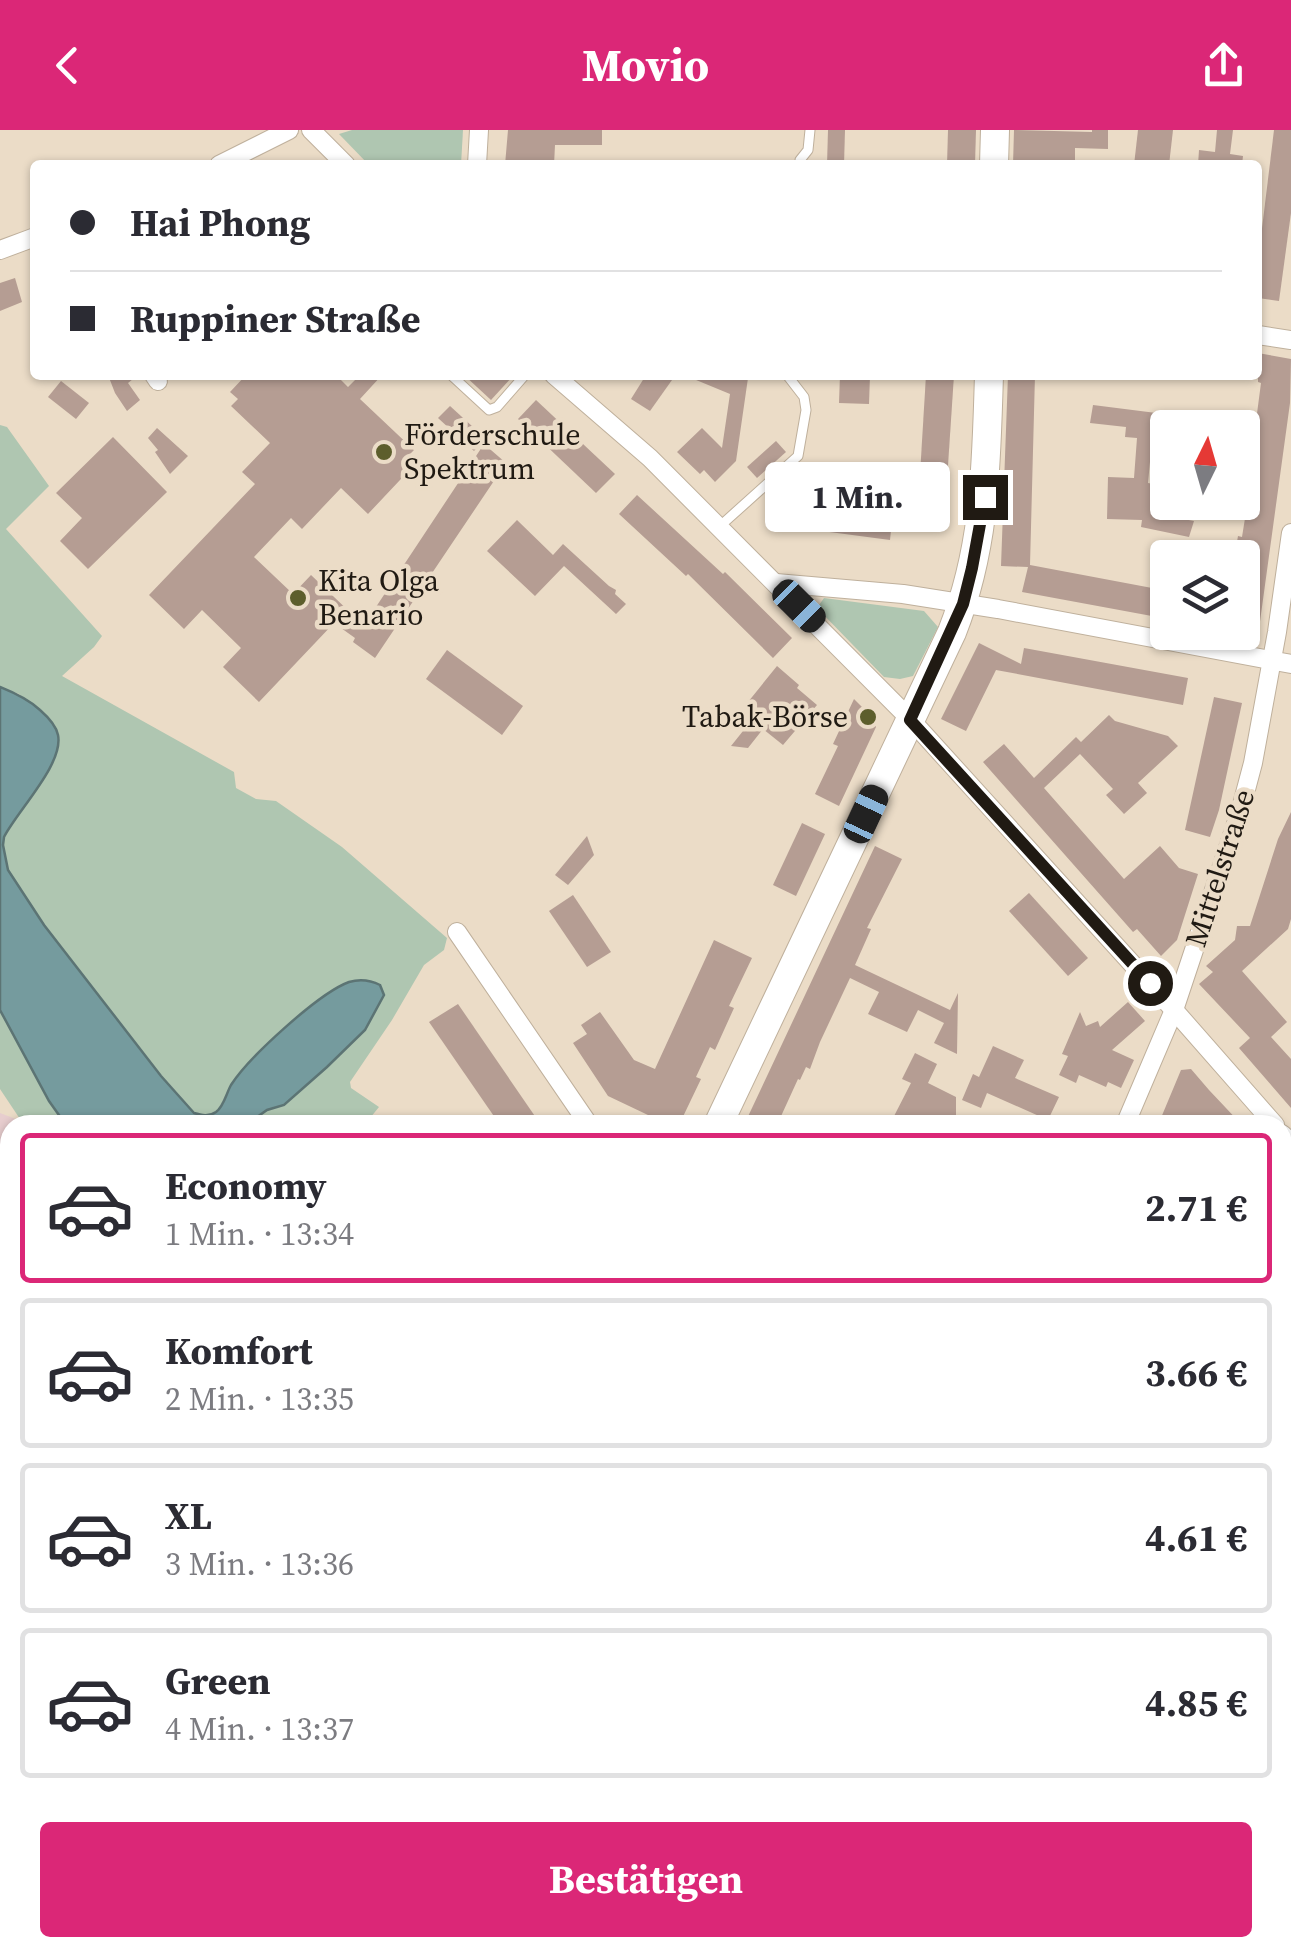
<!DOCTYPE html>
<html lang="de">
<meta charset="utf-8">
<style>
:root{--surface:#fff;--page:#f7f7f7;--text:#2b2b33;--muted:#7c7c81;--line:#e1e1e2;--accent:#db2777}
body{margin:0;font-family:"Source Serif 4",serif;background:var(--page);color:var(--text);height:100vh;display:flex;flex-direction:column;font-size:38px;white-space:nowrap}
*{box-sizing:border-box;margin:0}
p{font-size:32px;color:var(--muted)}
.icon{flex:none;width:55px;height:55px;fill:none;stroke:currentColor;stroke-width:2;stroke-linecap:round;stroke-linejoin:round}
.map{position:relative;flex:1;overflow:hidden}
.panel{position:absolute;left:0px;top:985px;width:1292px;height:842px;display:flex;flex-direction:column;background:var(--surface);border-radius:30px 30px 0 0;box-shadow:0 2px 8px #0004}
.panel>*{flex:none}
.guide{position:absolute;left:30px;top:30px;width:1232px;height:220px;border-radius:10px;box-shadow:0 2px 8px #0004;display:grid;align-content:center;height:220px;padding:0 40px;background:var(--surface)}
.needle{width:65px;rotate:5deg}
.fabs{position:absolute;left:1150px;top:280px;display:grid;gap:20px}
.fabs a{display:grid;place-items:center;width:110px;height:110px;border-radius:10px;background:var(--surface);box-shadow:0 2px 8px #0004;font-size:50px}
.end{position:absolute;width:45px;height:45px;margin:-22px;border:12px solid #201a13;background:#fff;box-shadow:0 0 0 5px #fff}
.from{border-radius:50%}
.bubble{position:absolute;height:70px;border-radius:10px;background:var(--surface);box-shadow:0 2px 8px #0004;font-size:32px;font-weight:700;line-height:70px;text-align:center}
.car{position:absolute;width:30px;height:60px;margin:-30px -15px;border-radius:12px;box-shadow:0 0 8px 2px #0007;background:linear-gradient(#222 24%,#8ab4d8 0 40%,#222 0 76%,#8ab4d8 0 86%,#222 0)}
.guide b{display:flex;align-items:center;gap:35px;height:95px;font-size:38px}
.guide b+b{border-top:2px solid var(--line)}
.guide i{width:25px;height:25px;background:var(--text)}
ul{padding:18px 0 0;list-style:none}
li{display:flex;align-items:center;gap:30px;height:150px;margin:0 20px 15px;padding:0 20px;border:5px solid var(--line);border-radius:10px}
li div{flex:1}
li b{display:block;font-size:38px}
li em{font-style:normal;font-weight:700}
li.on{border-color:var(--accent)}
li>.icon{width:90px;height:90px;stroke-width:1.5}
.action{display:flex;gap:20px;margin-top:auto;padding:20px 40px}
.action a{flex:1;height:115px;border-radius:10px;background:var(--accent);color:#fff;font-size:40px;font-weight:700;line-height:115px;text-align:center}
header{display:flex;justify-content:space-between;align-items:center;height:130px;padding:0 40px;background:var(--accent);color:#fff;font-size:45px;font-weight:700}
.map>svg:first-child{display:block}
.education{fill:#e7cdce}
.green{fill:#afc6b1}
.water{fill:#759b9e;stroke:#5c7474;stroke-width:2.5}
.building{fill:#b59d93}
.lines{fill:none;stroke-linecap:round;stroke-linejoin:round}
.lane-casing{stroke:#bfb09c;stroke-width:11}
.street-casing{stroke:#bfb09c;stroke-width:20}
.secondary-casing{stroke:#bfb09c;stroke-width:28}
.primary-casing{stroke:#bfb09c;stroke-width:30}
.lane{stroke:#fff;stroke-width:9}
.street{stroke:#fff;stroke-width:18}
.secondary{stroke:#fff;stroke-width:25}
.primary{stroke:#fff;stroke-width:28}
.route{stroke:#201a13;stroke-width:12}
.poi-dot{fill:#5d5e2c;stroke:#ebdcc7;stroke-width:4}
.labels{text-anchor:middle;stroke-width:9;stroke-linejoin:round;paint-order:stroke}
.poi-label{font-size:30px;fill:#201a13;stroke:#ebdcc7;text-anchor:start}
.street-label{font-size:30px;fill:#201a13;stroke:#ebdcc7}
</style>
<header><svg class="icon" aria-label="back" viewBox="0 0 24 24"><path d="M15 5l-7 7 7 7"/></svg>Movio<svg class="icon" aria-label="share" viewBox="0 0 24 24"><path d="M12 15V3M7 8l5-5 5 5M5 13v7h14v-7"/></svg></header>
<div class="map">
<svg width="1291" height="1827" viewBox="0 0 1291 1827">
<rect width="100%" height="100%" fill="#ebdcc7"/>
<path class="education" d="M0,983L21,991L24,995H10V1082L0,1106Z"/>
<g class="green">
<path d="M352,0H463L461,35H369L339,4Z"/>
<path d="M0,295L7,297L49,356L6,399L102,506L94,517L62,546L234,642L236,658L256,669L276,671L342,717L447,808L444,820L424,835L392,890L350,952L351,958L379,977L366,993L367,995H246L267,980L285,974L379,854C372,851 365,849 356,851C322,856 256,923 234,951C226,962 223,975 213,985H197L181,971L44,795L8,740L3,715L4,707L49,588L19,564L0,557Z"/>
<path d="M824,468L924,481L938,497L913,546L900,549L884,547L817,478Z"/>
<path d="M0,880L49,971L66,995H24L0,959Z"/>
<path d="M10,1286V1524L1,1529L0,1300Z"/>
<path d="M0,1581L10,1587V1675L0,1697Z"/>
</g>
<path class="water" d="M0,557C15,563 28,569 40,580C48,587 56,595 58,605C64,634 17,681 4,707L3,715L8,740L44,795L161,946L194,983C201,985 209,987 216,982C224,976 226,964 231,955C249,927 319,863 349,852C360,849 370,850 380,855L384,865L365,900L327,937L284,975L267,980L246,995H66L49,971L0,880Z"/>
<g class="building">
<path d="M508,0H602V15H555L554,35H505Z"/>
<path d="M828,0H845L844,35H827Z"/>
<path d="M948,0H976L975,35H947Z"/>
<path d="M1014,0L1092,2V0H1108V19L1075,18V35H1013Z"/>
<path d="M1138,0H1173L1169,35H1134Z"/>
<path d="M1217,0H1233L1230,24L1243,26L1242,35H1198L1199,20L1215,22Z"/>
<path d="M1274,0H1291V83L1279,171L1258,168V131Z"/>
<path d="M15,148L22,172L0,181V153Z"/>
<path d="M1258,223L1291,229L1290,273L1258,506L1242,503V428L1235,423L1238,406L1242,407L1257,314H1253L1261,253L1258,252Z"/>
<path d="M108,245H138L128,253L140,270L127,281L115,263Z"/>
<path d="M246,245H336L348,257L360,245H382L360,269L414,320L408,326L416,333L368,384L341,358L302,399L291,388L254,427L293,464L311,445L356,488L359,483L368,489L484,314L506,333L375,528L353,512L355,508L334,493L259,572L223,537L241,518L202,480L184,499L149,465L255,354L242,342L270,313L231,276L238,269L230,262Z"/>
<path d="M464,245H514L491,270Z"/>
<path d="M646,245H665L672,250L650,281L631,269Z"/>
<path d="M684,245H725L748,248L736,331L715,352L704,340L700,344L677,322L702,298L722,318L730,264Z"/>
<path d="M840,245L870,246L869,274L839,273Z"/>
<path d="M926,245H954L944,396L917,394Z"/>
<path d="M1008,245H1035L1030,435L1168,461V489L1022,462L1028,437L1001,436Z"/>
<path d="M61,251L89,273L76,289L48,267Z"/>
<path d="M536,270L615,344L596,363L518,289Z"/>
<path d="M1093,275L1172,285L1168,302L1153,300L1148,353L1159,355L1156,384L1194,391L1189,407L1141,397L1142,390L1107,389L1108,347L1134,348L1137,308L1125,307L1126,297L1090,293Z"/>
<path d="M450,276L485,308L474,321L438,288Z"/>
<path d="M157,298L188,326L170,344L155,322L158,320L148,308Z"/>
<path d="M113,307L167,362L88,439L60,411L82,388L56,363Z"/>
<path d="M776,311L786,322L757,348L747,337Z"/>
<path d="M637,365L723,444L725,442L792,508L773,528L688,444L686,446L619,384Z"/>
<path d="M773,366L893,382L890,410L769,394Z"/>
<path d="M517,390L553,425L563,414L609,456L616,460L615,464L626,474L616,484L564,436L535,466L487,421Z"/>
<path d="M979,513L1021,534L1024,518L1188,548L1183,575L996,540L966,601L941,589Z"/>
<path d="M447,520L523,576L502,605L426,549Z"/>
<path d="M777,536L799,555L797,558L817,575L783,615L763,599L748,618L731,616L759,581L748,572Z"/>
<path d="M1214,567L1242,573L1219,680L1210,707L1185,700Z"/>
<path d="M854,569L874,589L876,597L839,676L815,664L838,616L833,614Z"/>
<path d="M1109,585L1115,591L1168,606L1178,616L1138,653L1147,663L1124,684L1106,665L1113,659L1080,624L1044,658L1124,749L1160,716L1179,738L1198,744L1177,810L1161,826L1137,799L1133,802L983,632L1004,614L1034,648L1076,607L1081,612Z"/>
<path d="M1291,682V789L1288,799L1242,841L1287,892L1271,907L1291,929V978L1239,918L1250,908L1199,854L1213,842L1206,836L1235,810L1237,796H1250L1278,709Z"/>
<path d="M802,693L825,704L796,766L773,755Z"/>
<path d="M587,706L594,725L568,755L555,745Z"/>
<path d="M875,716L902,729L867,798L871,799L855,835L950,880L958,863L957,924L934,913L944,893L918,880L907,902L868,884L879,862L850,848L820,912L810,939L806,937L800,950L798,949L777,995H744Z"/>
<path d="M1029,763L1088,828L1068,846L1009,781Z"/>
<path d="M573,765L611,822L587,837L549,781Z"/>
<path d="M714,810L752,828L729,876L734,878L715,920L710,917L696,947L701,949L679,995H669L608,966L573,913L587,904L581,895L600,882L634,930L655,939Z"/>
<path d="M1128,872L1145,891L1112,920L1134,930L1121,958L1108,952L1106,957L1079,945L1076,953L1059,945L1068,926L1062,924L1080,882L1086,896L1098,891L1100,897Z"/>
<path d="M458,874L541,995H500L429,892Z"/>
<path d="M993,916L1024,930L1015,948L1059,967L1048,990L987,963L981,978L962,970L973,944L979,947Z"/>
<path d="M915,923L937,934L928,953L956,967V995H901L892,990L911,953L902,949Z"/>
<path d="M1191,939L1209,960L1242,995H1158L1181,940Z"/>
</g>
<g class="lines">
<defs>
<g id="lane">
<path d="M800,35V30L808,20L810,0"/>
<path d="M451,245L489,280L497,277L525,245"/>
<path d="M719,397L798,326L806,280L804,267L787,245"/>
</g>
<g id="street">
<path d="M311,0L346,35"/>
<path d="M219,35L289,0"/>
<path d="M477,35L479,0"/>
<path d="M0,120L35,107"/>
<path d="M1258,205L1291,210"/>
<path d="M154,245L158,251"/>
<path d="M554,245L650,328L911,590L1174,880L1275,995"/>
<path d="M776,453L903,464L998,479L1291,534"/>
<path d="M457,802L589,995"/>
<path d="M1125,995L1174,880L1240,682L1253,633L1277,502L1291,403"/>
<path d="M1282,1004L1291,1013"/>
<path d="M0,1200L10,1204"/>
<path d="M0,1282L10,1268"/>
<path d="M1282,1406L1291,1411"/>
<path d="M1282,1703L1291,1689"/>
<path d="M0,1749L10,1727"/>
<path d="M755,1827L759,1818"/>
<path d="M1209,1827L1214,1818"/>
</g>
<g id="secondary">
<path d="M0,1556L10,1562"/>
<path d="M557,1818L578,1827"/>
</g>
<g id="primary">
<path d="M994,35L995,0"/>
<path d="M718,995L952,502C986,416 986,336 989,245"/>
<path d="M315,1827L319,1818"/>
</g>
</defs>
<use href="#lane" class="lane-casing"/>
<use href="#street" class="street-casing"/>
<use href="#secondary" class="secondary-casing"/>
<use href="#primary" class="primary-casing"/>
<use href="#lane" class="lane"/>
<use href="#street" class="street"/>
<use href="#secondary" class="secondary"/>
<use href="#primary" class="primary"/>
</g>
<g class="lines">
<path class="route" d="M985,367L972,438L963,474L910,590L1150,853"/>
</g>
<g class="poi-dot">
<circle cx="384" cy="322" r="10"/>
<circle cx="298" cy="468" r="10"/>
<circle cx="868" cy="587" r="10"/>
</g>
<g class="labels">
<g class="poi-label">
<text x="404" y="315">Förderschule<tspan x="404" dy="34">Spektrum</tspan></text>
<text x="318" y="461">Kita Olga<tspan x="318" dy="34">Benario</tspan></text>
<text x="848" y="597" text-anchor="end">Tabak-Börse</text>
</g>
<g class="street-label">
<text transform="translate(1220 738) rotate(-72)" y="10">Mittelstraße</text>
</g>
</g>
</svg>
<div class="fabs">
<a><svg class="needle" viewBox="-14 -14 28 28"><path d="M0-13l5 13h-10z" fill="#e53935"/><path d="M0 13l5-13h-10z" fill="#7c7c81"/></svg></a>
<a><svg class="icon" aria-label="layers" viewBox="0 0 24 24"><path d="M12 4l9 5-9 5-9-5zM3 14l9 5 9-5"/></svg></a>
</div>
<i class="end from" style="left:1150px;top:853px"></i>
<i class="end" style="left:985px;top:367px"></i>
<div class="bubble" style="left:765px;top:332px;width:185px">1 Min.</div>
<i class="car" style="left:799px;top:476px;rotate:135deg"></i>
<i class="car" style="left:866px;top:684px;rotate:25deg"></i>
<div class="guide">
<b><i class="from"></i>Hai Phong</b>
<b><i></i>Ruppiner Straße</b>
</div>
<section class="panel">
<ul>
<li class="on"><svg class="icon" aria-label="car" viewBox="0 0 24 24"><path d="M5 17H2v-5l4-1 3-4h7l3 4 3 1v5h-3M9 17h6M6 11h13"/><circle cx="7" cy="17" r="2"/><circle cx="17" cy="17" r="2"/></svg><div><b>Economy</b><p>1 Min. · 13:34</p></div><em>2.71 €</em></li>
<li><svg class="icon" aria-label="car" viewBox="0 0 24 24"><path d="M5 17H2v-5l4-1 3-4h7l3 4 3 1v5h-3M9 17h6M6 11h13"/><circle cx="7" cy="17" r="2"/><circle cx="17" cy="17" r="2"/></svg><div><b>Komfort</b><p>2 Min. · 13:35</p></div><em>3.66 €</em></li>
<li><svg class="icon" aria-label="car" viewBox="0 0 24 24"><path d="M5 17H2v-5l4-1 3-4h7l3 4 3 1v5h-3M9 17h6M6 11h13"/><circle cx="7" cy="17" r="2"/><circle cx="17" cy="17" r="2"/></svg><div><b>XL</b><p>3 Min. · 13:36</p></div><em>4.61 €</em></li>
<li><svg class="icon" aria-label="car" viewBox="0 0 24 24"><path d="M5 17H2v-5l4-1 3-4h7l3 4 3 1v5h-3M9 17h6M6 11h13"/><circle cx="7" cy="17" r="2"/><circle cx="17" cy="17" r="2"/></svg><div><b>Green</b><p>4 Min. · 13:37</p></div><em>4.85 €</em></li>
</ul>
<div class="action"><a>Bestätigen</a></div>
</section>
</div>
